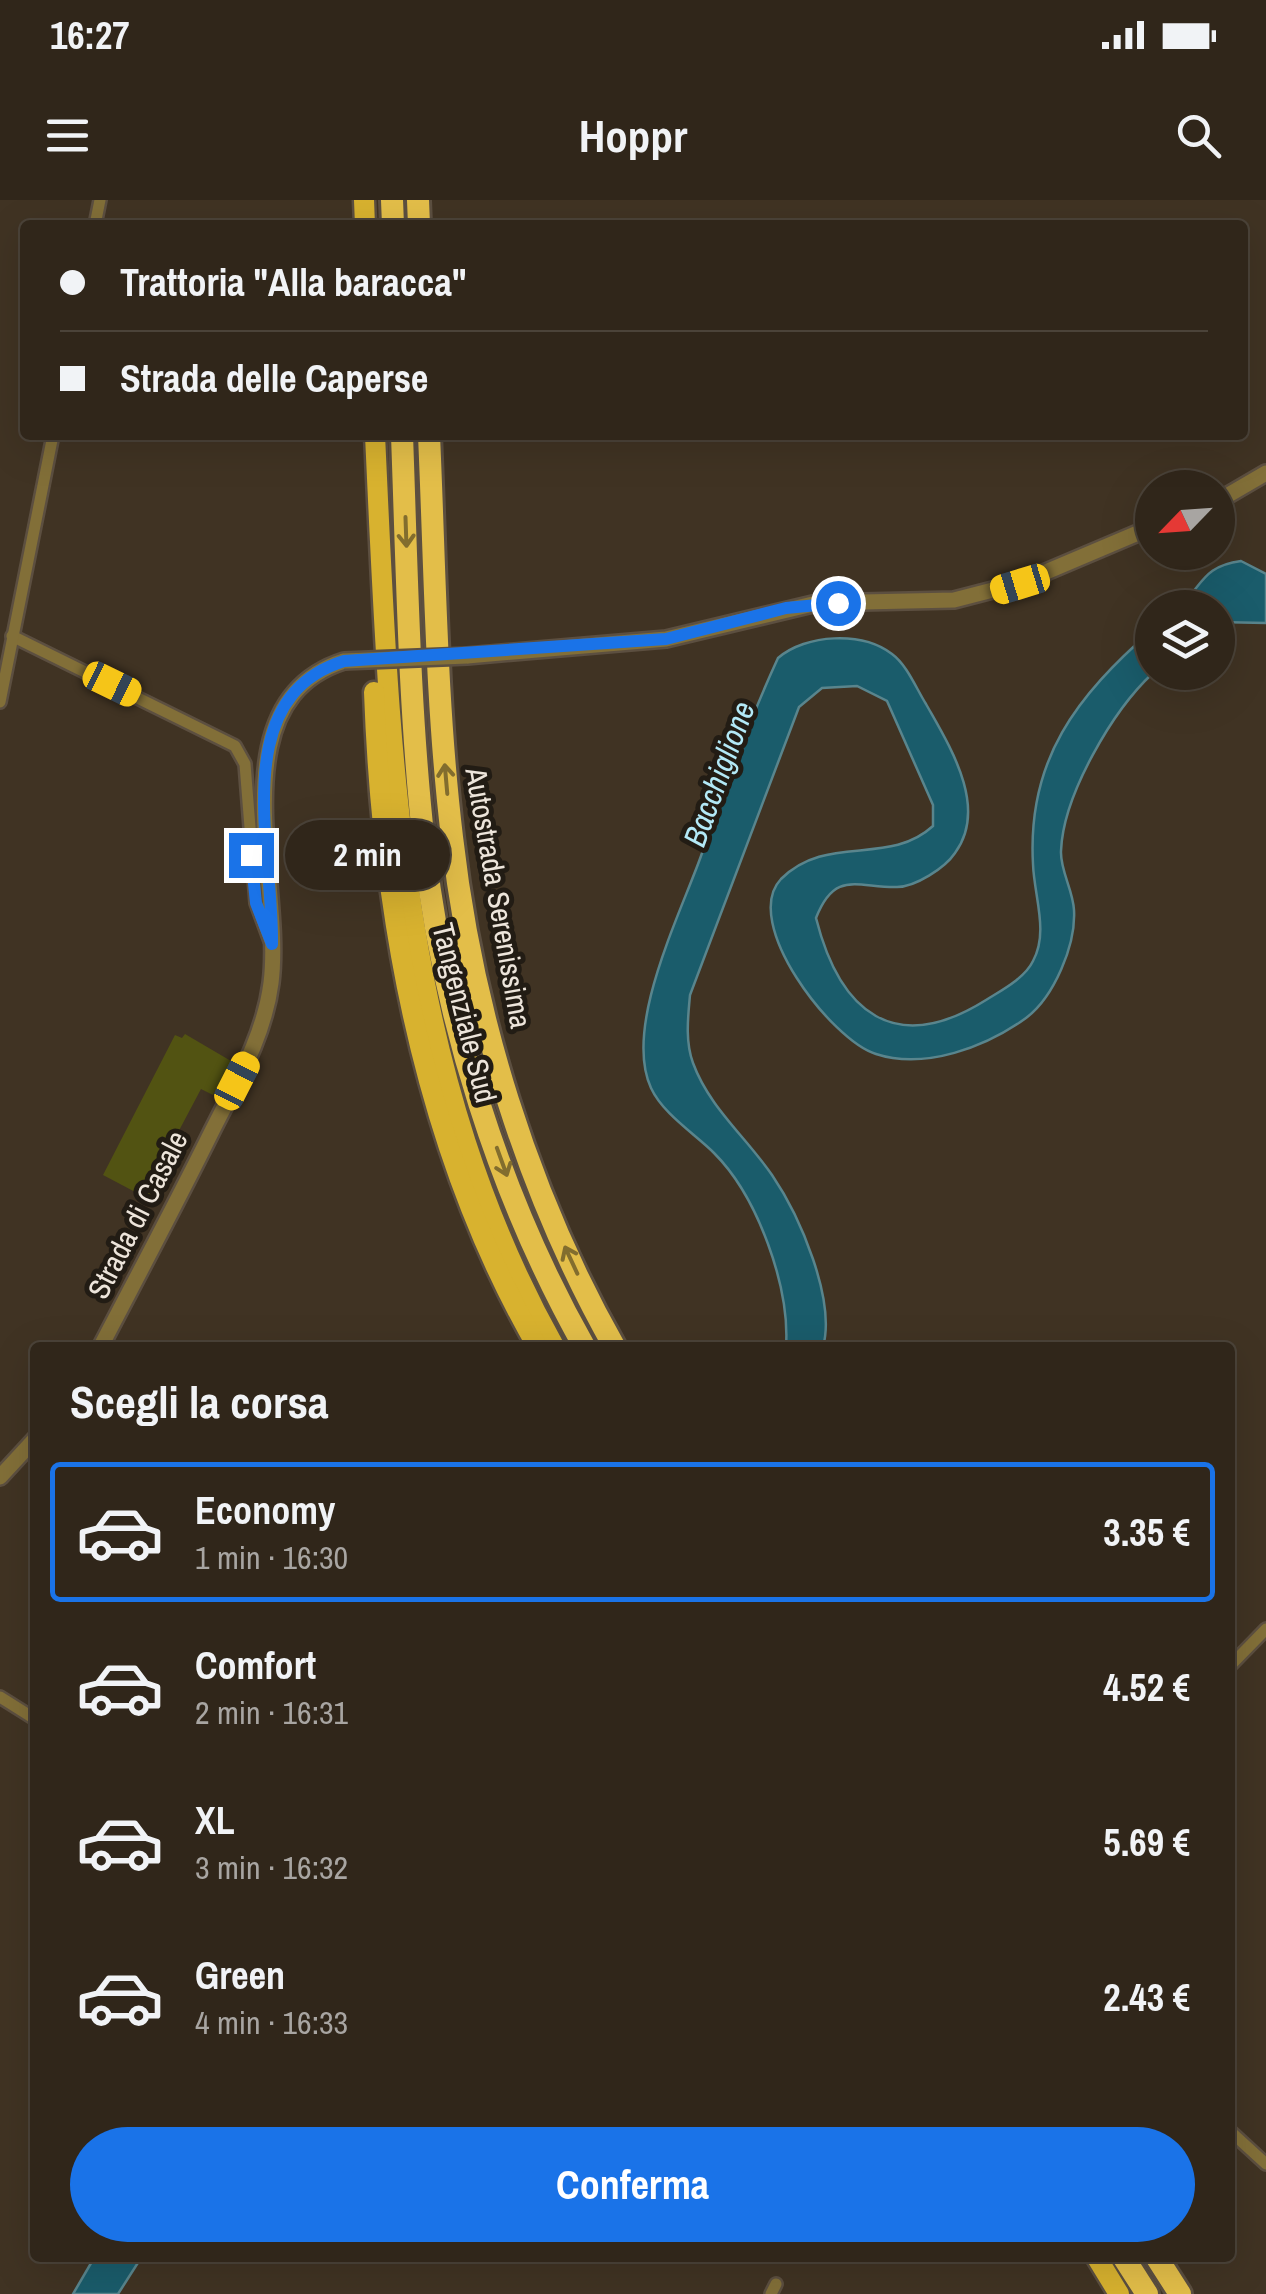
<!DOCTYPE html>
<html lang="it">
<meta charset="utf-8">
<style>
:root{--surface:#30261a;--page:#382e23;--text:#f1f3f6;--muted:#a8a5a2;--line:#4b4339;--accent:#1a73e8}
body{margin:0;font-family:"Archivo Narrow",sans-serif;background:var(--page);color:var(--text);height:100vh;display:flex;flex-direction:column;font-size:38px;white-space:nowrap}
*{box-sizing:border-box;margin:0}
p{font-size:32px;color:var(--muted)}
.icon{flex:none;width:55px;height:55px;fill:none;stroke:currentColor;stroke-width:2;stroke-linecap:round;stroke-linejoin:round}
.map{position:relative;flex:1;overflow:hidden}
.side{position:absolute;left:30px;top:1142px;width:1205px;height:920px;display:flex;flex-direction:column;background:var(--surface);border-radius:10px;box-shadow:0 10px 40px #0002,0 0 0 2px var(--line)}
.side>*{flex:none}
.top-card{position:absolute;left:20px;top:20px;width:1228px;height:220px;border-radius:10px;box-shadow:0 10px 40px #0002,0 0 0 2px var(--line);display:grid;align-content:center;height:220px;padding:0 40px;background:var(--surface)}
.needle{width:65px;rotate:245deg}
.tools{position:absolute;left:1135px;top:270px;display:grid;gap:20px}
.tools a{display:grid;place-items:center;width:100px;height:100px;border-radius:50%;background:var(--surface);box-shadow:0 10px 40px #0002,0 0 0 2px var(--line);font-size:50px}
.end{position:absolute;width:45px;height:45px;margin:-22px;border:12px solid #1a73e8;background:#fff;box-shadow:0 0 0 5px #fff}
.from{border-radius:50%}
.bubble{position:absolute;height:70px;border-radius:35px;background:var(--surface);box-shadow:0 10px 40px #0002,0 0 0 2px var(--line);font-size:32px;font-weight:800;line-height:70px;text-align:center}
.car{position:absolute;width:30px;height:60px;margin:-30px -15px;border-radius:12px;box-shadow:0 0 8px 2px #0007;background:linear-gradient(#f5c518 24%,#345 0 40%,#f5c518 0 76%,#345 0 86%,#f5c518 0)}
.top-card b{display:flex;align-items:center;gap:35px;height:95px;font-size:38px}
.top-card b+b{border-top:2px solid var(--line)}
.top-card i{width:25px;height:25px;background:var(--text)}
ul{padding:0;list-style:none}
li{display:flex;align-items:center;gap:30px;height:140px;margin:0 20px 15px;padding:0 20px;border:5px solid transparent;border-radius:10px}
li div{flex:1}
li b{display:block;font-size:38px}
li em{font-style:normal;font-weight:800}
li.current{border-color:var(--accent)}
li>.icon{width:90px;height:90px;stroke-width:1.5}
h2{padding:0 40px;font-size:45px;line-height:120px}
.button{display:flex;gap:20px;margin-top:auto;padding:20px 40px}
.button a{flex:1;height:115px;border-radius:60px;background:var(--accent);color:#fff;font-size:40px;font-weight:800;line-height:115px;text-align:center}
.status{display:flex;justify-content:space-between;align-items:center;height:70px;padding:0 50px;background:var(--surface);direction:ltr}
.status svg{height:28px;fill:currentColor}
header{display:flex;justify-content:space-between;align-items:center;height:130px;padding:0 40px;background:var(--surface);font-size:45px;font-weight:800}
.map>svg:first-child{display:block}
.green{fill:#525312}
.water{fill:#1a5c6b;stroke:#59858d;stroke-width:2.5}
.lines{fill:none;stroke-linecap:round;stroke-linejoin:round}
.minor-casing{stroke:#5c4f40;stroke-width:16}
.tertiary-casing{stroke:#5c4f40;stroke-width:20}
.trunk-casing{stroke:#5c4f40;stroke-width:25}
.motorway-casing{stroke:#5c4f40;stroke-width:28}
.minor{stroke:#826f38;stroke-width:11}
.tertiary{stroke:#826f38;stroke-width:15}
.trunk{stroke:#d8b22f;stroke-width:20}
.motorway{stroke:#e3be49;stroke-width:22}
.tertiary-bridge-casing{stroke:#5c4f40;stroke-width:20;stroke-linecap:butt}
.tertiary-bridge{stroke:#826f38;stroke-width:15}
.oneway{stroke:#826d2e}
.route{stroke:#1a73e8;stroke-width:12}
.labels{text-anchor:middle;stroke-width:10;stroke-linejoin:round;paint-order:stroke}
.street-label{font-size:30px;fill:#ede5db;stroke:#221c14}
.water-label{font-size:32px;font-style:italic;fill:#b3e9f7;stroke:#221c14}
</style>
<div class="status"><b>16:27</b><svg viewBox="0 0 49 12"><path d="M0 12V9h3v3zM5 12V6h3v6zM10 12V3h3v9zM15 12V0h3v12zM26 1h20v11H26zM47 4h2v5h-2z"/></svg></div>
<header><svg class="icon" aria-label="menu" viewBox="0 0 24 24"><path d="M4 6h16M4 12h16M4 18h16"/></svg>Hoppr<svg class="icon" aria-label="search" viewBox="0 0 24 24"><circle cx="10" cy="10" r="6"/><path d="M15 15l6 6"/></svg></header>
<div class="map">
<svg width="1266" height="2094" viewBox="0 0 1266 2094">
<rect width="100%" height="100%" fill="#403323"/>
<path class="green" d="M185,834L231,861L213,895L201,889L174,940L185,947L156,1003L103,975L175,835L182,838Z"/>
<g class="water">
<path d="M1241,361L1266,374V423L1218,422V408L1179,407C1203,385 1203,366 1241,361Z"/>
<path d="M1152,430L1153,473C1113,510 1063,595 1061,651C1060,670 1073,690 1074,710C1076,745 1054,797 1026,818C986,847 925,870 876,854C832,841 740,722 781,679C827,633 888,667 933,626V605L887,501L857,486L822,488L799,507L690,795C688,817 685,841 693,863C709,907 746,937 772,975C800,1016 836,1100 823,1147H786C790,1087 758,997 714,953C695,934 663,914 651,888C623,827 680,715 701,656C725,589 748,523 778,458C806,434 862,431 892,454C907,465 916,488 926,504C949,545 989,607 955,653C945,668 915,687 897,687C858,688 835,669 816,718C840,813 895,857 986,800C1002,790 1025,778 1033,761C1049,732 1034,696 1033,664C1027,559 1077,496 1152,430Z"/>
<path d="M94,2058H141L118,2094H73Z"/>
</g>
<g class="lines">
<defs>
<g id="minor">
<path d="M95,25L100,0"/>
<path d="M12,436L235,546L245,564L256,703L270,741"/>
<path d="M0,502L53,235"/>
<path d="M1230,1466L1266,1429"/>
<path d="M0,1497L35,1519"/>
<path d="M1230,1931L1266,1964"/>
<path d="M771,2094L776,2084"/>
</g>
<g id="tertiary">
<path d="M1218,301L1266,273"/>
<path d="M467,456L666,439L817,403L954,400L1020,383L1152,327"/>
<path d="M100,1148C138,1075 176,1004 212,931C236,883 264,837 271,783C284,681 216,502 344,461"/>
<path d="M0,1277L35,1239"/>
</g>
<g id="trunk">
<path d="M364,0L365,25"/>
<path d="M375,235C390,551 396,864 555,1148"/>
<path d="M374,492C382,716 424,951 538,1148"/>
<path d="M1097,2058L1119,2094"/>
</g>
<g id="motorway">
<path d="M392,0L393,25"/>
<path d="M418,0L419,25"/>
<path d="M402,235C407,371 409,509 424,644C443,817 499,996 585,1148"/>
<path d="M429,235C435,369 436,504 452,637C472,813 527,993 615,1148"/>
<path d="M1124,2058L1147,2094"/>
<path d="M1157,2058L1180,2094"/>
</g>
</defs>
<use href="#minor" class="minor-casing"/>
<use href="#tertiary" class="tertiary-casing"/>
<use href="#trunk" class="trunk-casing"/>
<use href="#motorway" class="motorway-casing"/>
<use href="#minor" class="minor"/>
<use href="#tertiary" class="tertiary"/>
<use href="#trunk" class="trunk"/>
<use href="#motorway" class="motorway"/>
<defs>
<path id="tertiary-bridge" d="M344,461L467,456"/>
</defs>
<use href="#tertiary-bridge" class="tertiary-bridge-casing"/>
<use href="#tertiary-bridge" class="tertiary-bridge"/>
</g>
<defs><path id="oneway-shaft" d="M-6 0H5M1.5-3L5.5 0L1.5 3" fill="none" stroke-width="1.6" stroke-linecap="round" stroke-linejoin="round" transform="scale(2.5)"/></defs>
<g class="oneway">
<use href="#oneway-shaft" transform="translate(406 332) rotate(88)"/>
<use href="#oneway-shaft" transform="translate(446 579) rotate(-95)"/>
<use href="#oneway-shaft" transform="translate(502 962) rotate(70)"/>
<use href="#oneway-shaft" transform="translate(571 1060) rotate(-115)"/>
</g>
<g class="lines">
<path class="route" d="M251,655L256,703L272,744C274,651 226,498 344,461L666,439L786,408L838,403"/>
</g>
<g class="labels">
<g class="street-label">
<text transform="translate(498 698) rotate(80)" y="10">Autostrada Serenissima</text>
<text transform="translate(464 813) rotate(76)" y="10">Tangenziale Sud</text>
<text transform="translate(138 1015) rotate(-63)" y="10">Strada di Casale</text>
</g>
<g class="water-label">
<text transform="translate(719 574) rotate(-70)" y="11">Bacchiglione</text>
</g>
</g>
</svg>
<div class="tools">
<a><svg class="needle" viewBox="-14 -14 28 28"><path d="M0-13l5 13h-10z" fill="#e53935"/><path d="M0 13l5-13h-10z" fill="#a8a5a2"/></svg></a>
<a><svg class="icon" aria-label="layers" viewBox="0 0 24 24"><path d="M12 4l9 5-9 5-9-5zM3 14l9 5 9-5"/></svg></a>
</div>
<i class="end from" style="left:838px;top:403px"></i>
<i class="end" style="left:251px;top:655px"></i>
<div class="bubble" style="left:285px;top:620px;width:165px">2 min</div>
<i class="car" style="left:1020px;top:384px;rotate:253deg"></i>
<i class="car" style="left:112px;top:484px;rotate:116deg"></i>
<i class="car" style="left:237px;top:881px;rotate:27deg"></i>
<div class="top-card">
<b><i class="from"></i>Trattoria &quot;Alla baracca&quot;</b>
<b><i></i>Strada delle Caperse</b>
</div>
<section class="side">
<h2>Scegli la corsa</h2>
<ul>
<li class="current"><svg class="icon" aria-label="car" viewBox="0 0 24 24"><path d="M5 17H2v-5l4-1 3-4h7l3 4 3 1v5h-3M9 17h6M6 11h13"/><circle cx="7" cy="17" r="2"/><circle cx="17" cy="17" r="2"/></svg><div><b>Economy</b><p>1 min · 16:30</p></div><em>3.35 €</em></li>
<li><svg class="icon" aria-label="car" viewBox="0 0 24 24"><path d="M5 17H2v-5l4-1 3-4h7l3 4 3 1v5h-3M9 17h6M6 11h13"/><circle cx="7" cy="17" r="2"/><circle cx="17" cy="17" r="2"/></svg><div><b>Comfort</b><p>2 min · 16:31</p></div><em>4.52 €</em></li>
<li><svg class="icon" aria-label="car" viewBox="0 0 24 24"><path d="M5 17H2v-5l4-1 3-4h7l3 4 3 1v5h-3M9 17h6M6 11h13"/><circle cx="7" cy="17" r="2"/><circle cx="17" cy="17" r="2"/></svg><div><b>XL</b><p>3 min · 16:32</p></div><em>5.69 €</em></li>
<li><svg class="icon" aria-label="car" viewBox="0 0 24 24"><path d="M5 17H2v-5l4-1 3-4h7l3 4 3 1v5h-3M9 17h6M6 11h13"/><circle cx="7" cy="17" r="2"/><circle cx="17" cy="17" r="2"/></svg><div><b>Green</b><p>4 min · 16:33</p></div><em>2.43 €</em></li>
</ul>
<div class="button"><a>Conferma</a></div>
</section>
</div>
